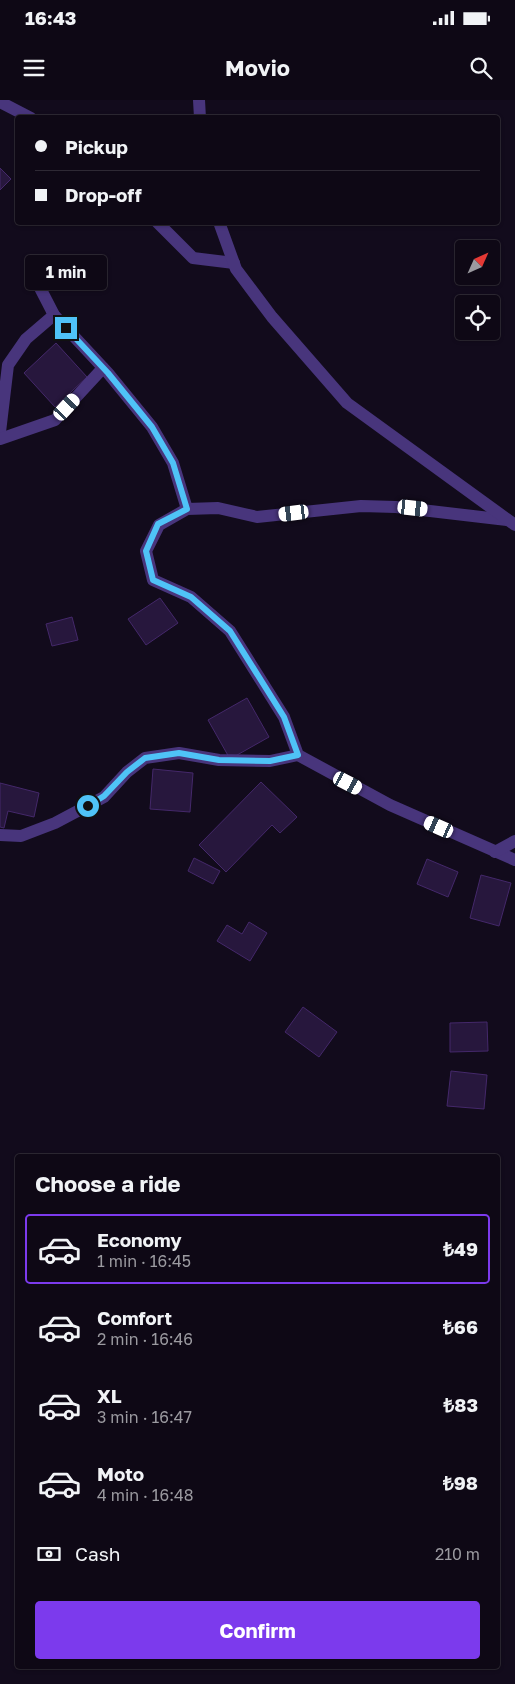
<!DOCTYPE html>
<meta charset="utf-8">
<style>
:root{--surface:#0e0815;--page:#1c1622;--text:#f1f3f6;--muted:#9b9aa0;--line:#2e2934;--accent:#7c3aed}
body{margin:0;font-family:"Golos Text",sans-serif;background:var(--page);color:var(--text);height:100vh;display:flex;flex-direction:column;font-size:19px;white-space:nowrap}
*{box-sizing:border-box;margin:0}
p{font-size:16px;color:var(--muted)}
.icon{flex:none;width:28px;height:28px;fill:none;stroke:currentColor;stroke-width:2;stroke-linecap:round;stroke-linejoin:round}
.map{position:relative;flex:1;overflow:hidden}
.sheet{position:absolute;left:15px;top:1054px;width:485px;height:515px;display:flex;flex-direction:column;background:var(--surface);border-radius:5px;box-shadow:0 1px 4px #0004,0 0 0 1px var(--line)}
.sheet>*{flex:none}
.hud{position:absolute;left:15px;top:15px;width:485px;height:110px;border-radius:5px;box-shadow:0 1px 4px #0004,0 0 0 1px var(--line);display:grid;align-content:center;height:110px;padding:0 20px;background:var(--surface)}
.needle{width:32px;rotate:45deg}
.buttons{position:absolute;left:455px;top:140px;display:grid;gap:10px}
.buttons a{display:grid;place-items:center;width:45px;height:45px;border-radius:5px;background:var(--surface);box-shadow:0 1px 4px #0004,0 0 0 1px var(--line);font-size:25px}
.end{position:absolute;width:22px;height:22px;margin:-11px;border:6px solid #4fc3f7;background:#111;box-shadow:0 0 0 2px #111}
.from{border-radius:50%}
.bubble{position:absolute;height:35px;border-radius:5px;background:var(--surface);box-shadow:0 1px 4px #0004,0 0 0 1px var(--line);font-size:16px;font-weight:700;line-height:35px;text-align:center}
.car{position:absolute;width:15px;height:30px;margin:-15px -8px;border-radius:6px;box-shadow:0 0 4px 1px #0007;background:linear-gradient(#fff 24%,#345 0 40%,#fff 0 76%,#345 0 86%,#fff 0)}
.hud b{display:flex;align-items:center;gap:18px;height:48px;font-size:19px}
.hud b+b{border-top:1px solid var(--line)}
.hud i{width:12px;height:12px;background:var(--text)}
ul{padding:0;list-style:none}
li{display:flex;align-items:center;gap:15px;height:70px;margin:0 10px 8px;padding:0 10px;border:2px solid transparent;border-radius:5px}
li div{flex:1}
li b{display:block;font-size:19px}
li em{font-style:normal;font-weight:700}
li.on{border-color:var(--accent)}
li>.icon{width:45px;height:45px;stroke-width:1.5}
h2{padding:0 20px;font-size:22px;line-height:60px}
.pay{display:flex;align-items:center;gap:12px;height:55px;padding:0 20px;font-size:19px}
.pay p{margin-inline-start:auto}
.cta{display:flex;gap:10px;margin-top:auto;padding:10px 20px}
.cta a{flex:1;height:58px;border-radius:5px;background:var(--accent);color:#fff;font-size:20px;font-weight:700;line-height:58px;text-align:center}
.status{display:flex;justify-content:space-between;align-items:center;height:35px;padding:0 25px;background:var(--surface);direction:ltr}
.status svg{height:14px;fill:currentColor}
header{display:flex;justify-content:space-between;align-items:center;height:65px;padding:0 20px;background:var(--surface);font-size:22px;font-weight:700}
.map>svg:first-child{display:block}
.building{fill:#27173d;stroke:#44286a}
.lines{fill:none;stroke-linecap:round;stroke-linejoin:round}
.minor{stroke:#48357c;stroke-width:12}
.tertiary{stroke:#48357c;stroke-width:12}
.route{stroke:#4fc3f7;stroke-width:6}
</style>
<div class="status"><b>16:43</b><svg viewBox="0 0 49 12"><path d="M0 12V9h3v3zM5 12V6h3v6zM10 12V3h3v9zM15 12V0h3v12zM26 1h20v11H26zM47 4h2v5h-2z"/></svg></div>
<header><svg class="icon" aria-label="menu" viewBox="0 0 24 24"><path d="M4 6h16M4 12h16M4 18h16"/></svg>Movio<svg class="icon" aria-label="search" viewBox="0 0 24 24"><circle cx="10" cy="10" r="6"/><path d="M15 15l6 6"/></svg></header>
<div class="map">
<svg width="515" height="1584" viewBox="0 0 515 1584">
<rect width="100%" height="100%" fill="#120b1c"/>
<g class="building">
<path d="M0,68L11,79L0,90Z"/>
<path d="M56,243L87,277L55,307L24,273Z"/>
<path d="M160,498L178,523L146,545L128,519Z"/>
<path d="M72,517L78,540L52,546L46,524Z"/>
<path d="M247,598L269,637L230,659L208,620Z"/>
<path d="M153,669L193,673L190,712L150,709Z"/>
<path d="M261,682L297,717L280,733L272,725L226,772L199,745Z"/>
<path d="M0,683L39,693L34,717L8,711L4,728L0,727Z"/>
<path d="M194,758L220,771L213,784L188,771Z"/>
<path d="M427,759L458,772L448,797L417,784Z"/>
<path d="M481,775L511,783L499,826L470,818Z"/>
<path d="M249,822L267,833L250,861L217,841L227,825L242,834Z"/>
<path d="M303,907L337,932L319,957L285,932Z"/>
<path d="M487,922L488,951L450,952V923Z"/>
<path d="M451,971L487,975L484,1009L447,1006Z"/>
</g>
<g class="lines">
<g class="minor">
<path d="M0,2L31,18"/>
<path d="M157,122L193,158L234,163"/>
<path d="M37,182L54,215L108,273L152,327L173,363L187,409"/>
<path d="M0,332L8,265L26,239L54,215"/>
<path d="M0,339L55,320L103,268"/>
<path d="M507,420L396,407L361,406L257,417L218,408L187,409L159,425L146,451L153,480L191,497L230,531L284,617L298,655L390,705L515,760"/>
<path d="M0,735L21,736L55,723L104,697L127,672L145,658L179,653L219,660L270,661L298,655"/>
<path d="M495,752L515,741"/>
</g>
<g class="tertiary">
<path d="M199,0L200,18"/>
<path d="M219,122L236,169L272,217L347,303L515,425"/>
</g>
</g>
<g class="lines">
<path class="route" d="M66,228L108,273L152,327L173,363L187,409L158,424L146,451L153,480L191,497L230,531L284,617L298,655L270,661L219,660L179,653L145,658L127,672L104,696L88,706"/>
</g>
</svg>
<div class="buttons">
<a><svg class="needle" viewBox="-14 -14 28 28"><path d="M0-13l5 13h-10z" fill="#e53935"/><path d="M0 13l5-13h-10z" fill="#9b9aa0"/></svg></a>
<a><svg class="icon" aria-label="locate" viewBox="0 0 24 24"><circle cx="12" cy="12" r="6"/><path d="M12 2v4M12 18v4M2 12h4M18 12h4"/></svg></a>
</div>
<i class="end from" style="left:88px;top:706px"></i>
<i class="end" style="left:66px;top:228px"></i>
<div class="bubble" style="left:25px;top:155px;width:82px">1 min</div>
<i class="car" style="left:67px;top:307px;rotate:43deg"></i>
<i class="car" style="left:413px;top:408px;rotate:96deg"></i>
<i class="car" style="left:294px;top:413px;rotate:263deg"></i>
<i class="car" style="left:348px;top:683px;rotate:118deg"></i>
<i class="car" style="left:439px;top:727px;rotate:294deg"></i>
<div class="hud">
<b><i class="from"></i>Pickup</b>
<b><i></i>Drop-off</b>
</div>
<section class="sheet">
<h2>Choose a ride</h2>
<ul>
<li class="on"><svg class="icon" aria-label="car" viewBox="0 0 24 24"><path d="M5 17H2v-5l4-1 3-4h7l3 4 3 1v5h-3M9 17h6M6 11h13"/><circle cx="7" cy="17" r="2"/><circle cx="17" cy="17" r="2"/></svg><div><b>Economy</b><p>1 min · 16:45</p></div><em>₺49</em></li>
<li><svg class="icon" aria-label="car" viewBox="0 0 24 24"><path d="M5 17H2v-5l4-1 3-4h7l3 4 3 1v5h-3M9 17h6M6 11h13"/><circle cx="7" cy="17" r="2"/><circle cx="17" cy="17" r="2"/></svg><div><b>Comfort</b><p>2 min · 16:46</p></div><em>₺66</em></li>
<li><svg class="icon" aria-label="car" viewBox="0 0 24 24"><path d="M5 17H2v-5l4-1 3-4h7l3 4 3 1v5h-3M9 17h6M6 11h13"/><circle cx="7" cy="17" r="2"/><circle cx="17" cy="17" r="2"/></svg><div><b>XL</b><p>3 min · 16:47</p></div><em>₺83</em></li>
<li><svg class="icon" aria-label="car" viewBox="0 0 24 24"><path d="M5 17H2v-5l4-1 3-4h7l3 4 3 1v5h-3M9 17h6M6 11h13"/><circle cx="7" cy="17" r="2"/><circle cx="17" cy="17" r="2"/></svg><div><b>Moto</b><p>4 min · 16:48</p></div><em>₺98</em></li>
</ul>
<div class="pay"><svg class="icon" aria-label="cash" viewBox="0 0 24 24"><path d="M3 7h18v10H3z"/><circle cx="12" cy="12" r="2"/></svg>Cash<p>210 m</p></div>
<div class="cta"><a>Confirm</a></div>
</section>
</div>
